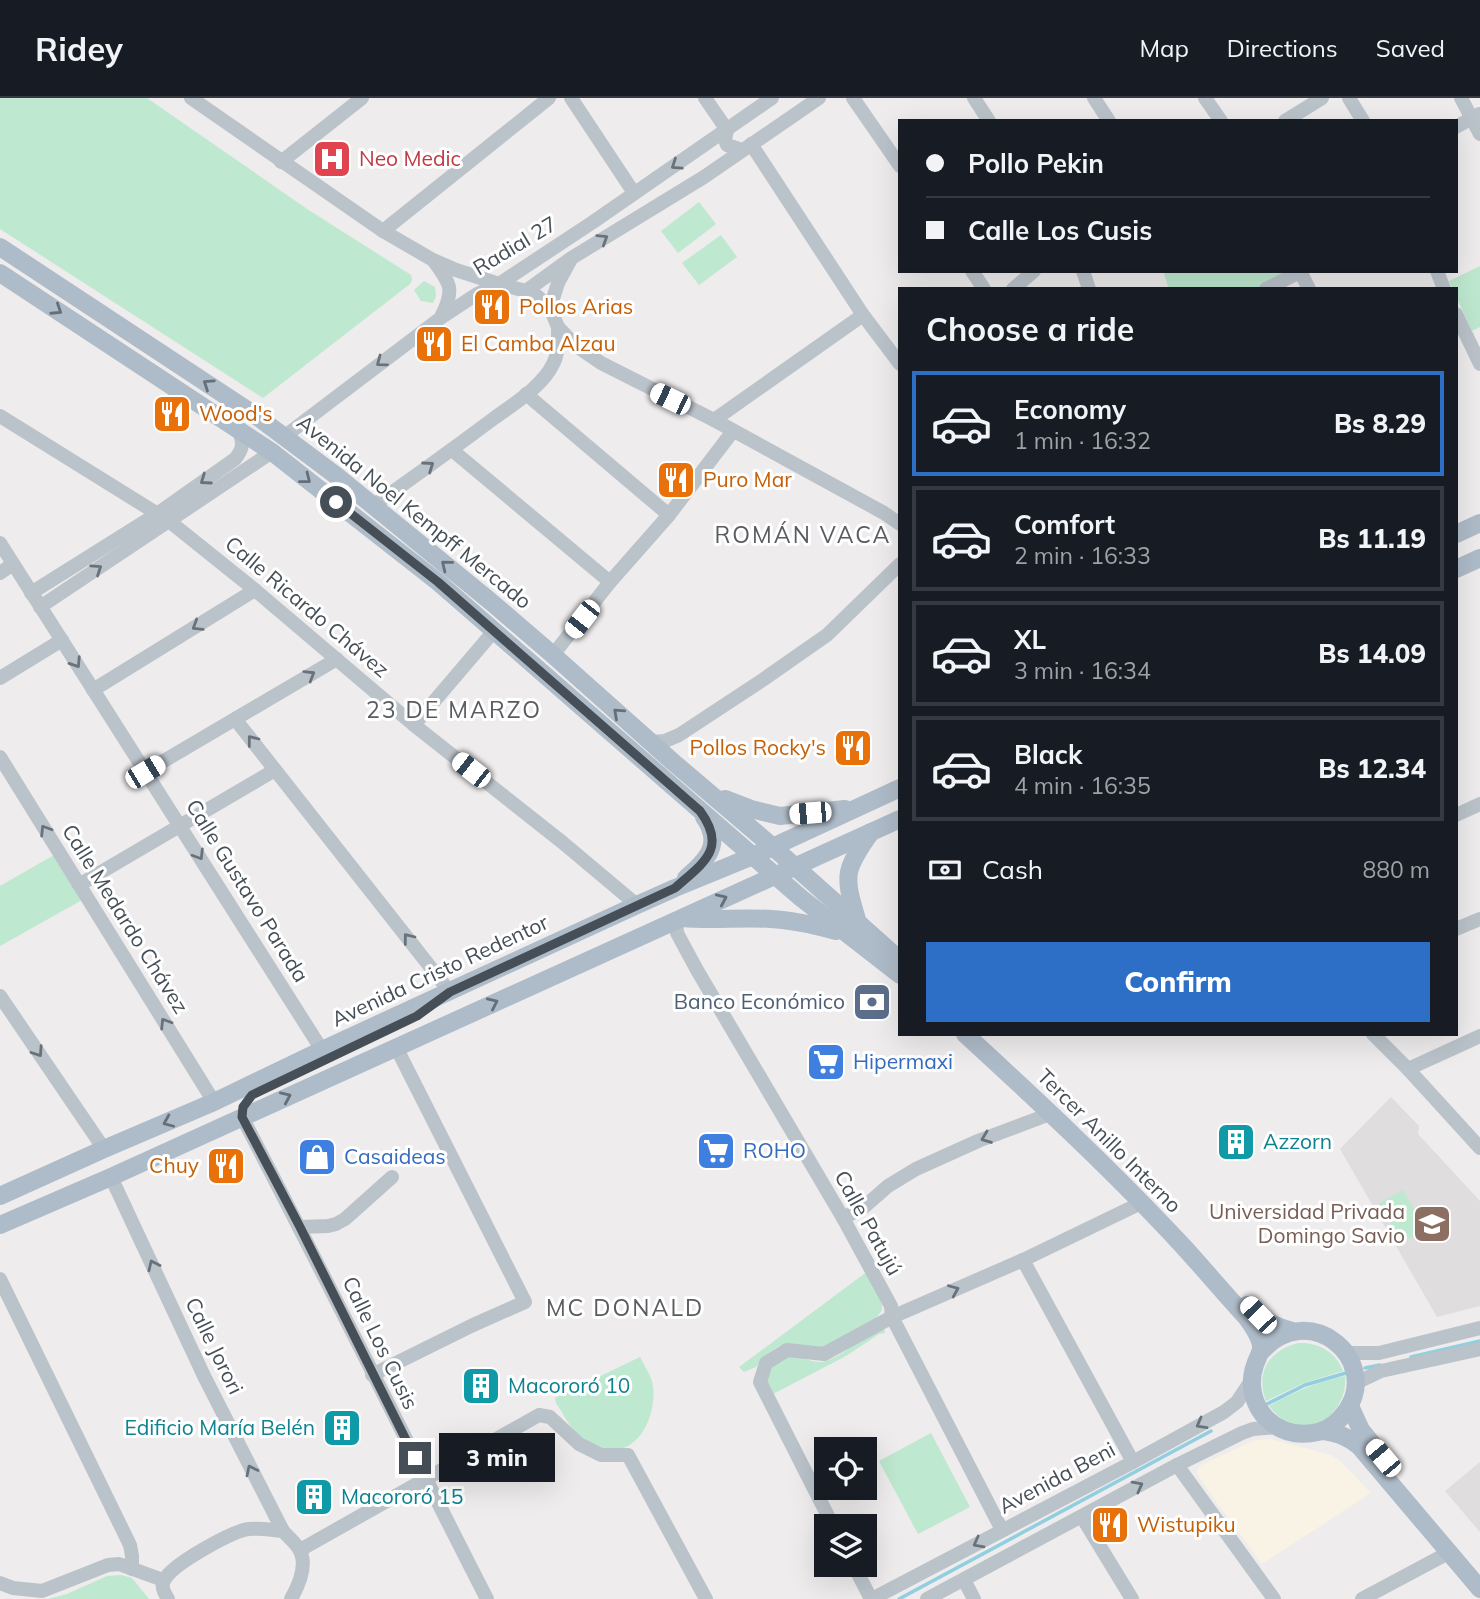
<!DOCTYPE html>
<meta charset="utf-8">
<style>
:root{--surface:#171b24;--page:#20242c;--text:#f1f3f6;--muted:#9ea1a6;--line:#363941;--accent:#2d6ec7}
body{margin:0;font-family:Mulish,sans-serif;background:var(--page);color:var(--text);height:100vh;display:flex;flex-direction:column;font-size:26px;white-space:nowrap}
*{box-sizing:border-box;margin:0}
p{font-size:23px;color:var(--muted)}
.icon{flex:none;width:38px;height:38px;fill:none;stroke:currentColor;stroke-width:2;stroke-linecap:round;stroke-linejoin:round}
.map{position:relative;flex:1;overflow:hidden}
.panel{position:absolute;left:898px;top:189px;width:560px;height:749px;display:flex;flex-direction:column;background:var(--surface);border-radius:0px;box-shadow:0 7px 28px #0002}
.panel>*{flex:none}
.guide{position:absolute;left:898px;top:21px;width:560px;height:154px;border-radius:0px;box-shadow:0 7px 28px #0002;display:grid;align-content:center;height:154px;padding:0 28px;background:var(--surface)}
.fabs{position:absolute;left:814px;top:1339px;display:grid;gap:14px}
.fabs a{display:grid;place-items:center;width:63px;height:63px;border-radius:0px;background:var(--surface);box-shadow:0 7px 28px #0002;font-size:35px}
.end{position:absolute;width:32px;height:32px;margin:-16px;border:9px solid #464f57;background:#fff;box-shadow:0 0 0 4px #fff}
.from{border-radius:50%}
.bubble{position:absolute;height:49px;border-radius:0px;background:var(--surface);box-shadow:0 7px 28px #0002;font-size:23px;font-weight:800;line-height:49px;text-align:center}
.car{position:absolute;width:21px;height:42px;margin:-21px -10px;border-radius:9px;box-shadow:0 0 5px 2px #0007;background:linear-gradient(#fff 24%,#345 0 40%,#fff 0 76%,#345 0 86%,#fff 0)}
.guide b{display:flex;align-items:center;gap:24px;height:66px;font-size:26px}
.guide b+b{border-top:2px solid var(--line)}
.guide i{width:18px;height:18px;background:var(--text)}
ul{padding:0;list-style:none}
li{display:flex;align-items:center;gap:21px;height:105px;margin:0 14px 10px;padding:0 14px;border:4px solid var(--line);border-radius:0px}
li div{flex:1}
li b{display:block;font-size:26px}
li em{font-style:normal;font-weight:800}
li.current{border-color:var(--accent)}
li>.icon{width:63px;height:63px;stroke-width:1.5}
h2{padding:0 28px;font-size:32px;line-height:84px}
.pay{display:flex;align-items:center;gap:18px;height:77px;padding:0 28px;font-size:26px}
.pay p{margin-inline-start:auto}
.primary-button{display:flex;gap:14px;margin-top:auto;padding:14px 28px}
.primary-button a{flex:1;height:80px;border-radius:0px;background:var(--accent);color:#fff;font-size:28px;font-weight:800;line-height:80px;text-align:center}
header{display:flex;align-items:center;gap:42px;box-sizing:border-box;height:98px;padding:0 35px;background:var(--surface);border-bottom:2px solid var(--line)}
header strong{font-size:33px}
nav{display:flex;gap:38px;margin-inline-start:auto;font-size:24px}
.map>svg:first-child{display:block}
.commercial{fill:#f9f3e5}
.education{fill:#dfdddd}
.green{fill:#bee8cf}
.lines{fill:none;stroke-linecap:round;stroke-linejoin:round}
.stream{stroke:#90cee0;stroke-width:3.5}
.minor{stroke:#bbc3ca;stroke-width:14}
.major{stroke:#aebbc8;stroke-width:18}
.oneway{stroke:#69727a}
.oneway2{stroke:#656f79}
.route{stroke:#464f57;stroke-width:9}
.labels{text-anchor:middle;stroke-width:6;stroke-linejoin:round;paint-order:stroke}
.health-label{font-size:21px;fill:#be3a42;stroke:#fff;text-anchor:start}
.street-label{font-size:21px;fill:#464f57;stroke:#fff}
.food-label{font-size:21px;fill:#c56008;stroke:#fff;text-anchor:start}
.service-label{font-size:21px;fill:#4e5e75;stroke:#fff;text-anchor:end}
.shop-label{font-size:21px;fill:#366cbe;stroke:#fff;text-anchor:start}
.culture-label{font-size:21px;fill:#0d838f;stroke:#fff;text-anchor:start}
.education-label{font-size:21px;fill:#785e54;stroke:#fff;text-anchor:end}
.neighbourhood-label{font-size:23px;letter-spacing:2px;fill:#595c60;stroke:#fff}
</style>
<header>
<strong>Ridey</strong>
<nav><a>Map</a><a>Directions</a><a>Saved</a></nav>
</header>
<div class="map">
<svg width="1480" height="1501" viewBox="0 0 1480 1501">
<rect width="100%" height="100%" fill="#eeecec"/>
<path class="commercial" d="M1271,1341L1331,1357L1340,1363L1371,1395L1262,1466L1209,1394L1197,1376V1372L1201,1367L1255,1342Z"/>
<g class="education">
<path d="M1391,999L1419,1028L1418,1036L1480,1103V1208L1437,1219L1340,1051Z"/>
<path d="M1480,1364V1434L1445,1393Z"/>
</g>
<g class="green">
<path d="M0,0H147L307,111L411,177L412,182L410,186L263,300L0,131Z"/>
<path d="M699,104L716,126L678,155L661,133Z"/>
<path d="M721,137L737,159L699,187L682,165Z"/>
<path d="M1480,168V229L1472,233L1456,198V191H1453L1449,183Z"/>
<path d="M1163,173H1289L1287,179L1259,191H1169Z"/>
<path d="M424,183L435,189L436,198L433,205L421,203L414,192Z"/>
<path d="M54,757L82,802L0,848V788Z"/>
<path d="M1403,1092L1426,1132L1402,1145L1379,1105Z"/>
<path d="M868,1173L882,1206V1212L876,1220L821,1251L786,1246L779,1248L766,1257L756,1269L744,1274L739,1269Z"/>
<path d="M884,1231L885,1235L879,1236L846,1258L771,1297L766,1285L769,1272C774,1268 781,1260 787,1259C800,1256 813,1267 826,1263C847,1256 864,1236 884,1231Z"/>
<path d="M1298,1245C1318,1244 1336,1254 1343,1273L1304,1285L1266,1303C1255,1274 1269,1253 1298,1245Z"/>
<path d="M640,1259C644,1267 652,1279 653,1288C657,1322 634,1365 596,1348C591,1345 585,1344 581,1341C573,1335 563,1315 556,1305L555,1300Z"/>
<path d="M1345,1278C1348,1307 1322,1336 1291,1326C1282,1323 1275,1315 1269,1308C1293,1294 1317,1284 1345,1278Z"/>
<path d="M931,1335L970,1409L918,1436L879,1363Z"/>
<path d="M121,1477L132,1480L149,1501H48L67,1496L107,1478Z"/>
</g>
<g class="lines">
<g class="stream">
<path d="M1411,1259L1480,1243"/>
<path d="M1365,1270L1380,1267"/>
<path d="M1267,1306L1305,1287L1346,1275"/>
<path d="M899,1501L1211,1333"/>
</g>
<g class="minor">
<path d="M191,0L383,133L433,162L456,172L499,186L526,193L537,198L550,210L558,229L575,247L601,265L714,322L884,415L900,426"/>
<path d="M571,0L634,95"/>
<path d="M705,0L727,32L725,42L727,47L742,52"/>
<path d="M853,0L900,68"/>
<path d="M974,0L989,23"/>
<path d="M1094,0L1109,23"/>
<path d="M1205,0L1221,23"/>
<path d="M1349,0L1363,23"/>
<path d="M1461,0L1480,36"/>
<path d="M1285,23L1322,0"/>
<path d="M1456,29L1479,16"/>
<path d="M751,46L863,217L900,266"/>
<path d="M281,64L362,0"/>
<path d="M383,133L549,0"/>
<path d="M434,163C450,185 455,191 442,217"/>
<path d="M972,173L984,191"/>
<path d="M1083,173L1089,191"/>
<path d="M1300,173L1309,191"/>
<path d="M1437,173L1444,191"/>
<path d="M1013,191L1034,173"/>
<path d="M1266,191L1302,173"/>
<path d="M526,193L570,161L704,79L819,0"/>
<path d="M550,210L558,185L570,163"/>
<path d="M1456,216L1480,266"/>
<path d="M526,296L669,417"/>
<path d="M0,318L169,423L255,492L414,627L562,744L637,807"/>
<path d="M714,322L863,217"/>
<path d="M285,338L442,219L477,196L499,186L593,124L772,0"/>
<path d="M452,352L610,484"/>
<path d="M374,407C414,379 454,350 493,321C512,307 543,288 553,266C559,255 558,242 558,229"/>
<path d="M0,445L322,952"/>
<path d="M0,475L13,466"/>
<path d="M31,495L157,416L235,361C244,350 243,345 239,332"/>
<path d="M40,509L272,354"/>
<path d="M553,557L610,484L669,417L733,333"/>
<path d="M0,580L62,542"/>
<path d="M93,592L255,492"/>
<path d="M235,621L450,894"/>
<path d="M414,627L494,533"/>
<path d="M651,644L665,643L679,637L764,581L827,537L900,466"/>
<path d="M0,659L214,1004"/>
<path d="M145,674L337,561"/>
<path d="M1456,717L1480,706"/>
<path d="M79,787L275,672"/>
<path d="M676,821L677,835L697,872L843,1120L891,1208L892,1219L1002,1432"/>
<path d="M1456,831L1480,821"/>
<path d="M0,898L104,1051"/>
<path d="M1373,936L1408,971L1480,1050"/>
<path d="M1408,971L1480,938"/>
<path d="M242,1019C326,1179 405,1341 487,1501"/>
<path d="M111,1079L204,1278L283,1433"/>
<path d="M843,1120L864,1109L888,1088L916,1071L978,1043L1050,1016"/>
<path d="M300,1129L328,1128L336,1126L345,1121L392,1079"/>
<path d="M1023,1162L1133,1364"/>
<path d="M0,1181L130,1447L132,1458V1471"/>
<path d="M1346,1255H1379L1480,1230"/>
<path d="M372,1277L473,1227L525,1204L396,949"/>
<path d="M1356,1285L1381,1273L1480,1251"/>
<path d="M1177,1367L1274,1501"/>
<path d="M1082,1419L1132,1501"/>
<path d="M833,1428L760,1284L766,1265L787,1252L824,1256L892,1219L1023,1162L1141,1105"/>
<path d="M300,1452L539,1317L550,1319L579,1346L601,1357H628L706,1501"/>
<path d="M853,1466L871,1501"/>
<path d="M964,1482L974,1501"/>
<path d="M0,1485L13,1490L42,1493L108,1467L119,1466L163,1482"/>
<path d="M168,1501C164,1494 160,1488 165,1481C173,1466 232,1433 249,1431C260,1430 272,1432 283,1433C288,1439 295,1444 299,1451C308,1466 299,1487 291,1501"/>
<path d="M872,1501L1133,1364L1224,1314L1237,1304L1251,1283"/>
<path d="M927,1501L1177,1367L1242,1335L1253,1331L1278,1329"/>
<path d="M1362,1501L1450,1454"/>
</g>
<g class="major">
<path d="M0,149L255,317L338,379L490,503L553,557L673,664L773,749L900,862"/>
<path d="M0,175L272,354L438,484L801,800L900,877"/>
<path d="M1456,436L1480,425"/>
<path d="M1456,471L1480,460"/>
<path d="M725,701L751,711L780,718L845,711"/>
<path d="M686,780C707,762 723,746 704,719"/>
<path d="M683,820C712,823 741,819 771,821C793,822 814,827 836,833"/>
<path d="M858,825C854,810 846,790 849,774C852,760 863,746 871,734"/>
<path d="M965,936C1039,1004 1113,1073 1181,1146C1203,1170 1224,1195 1246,1219C1252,1227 1259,1236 1261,1247C1262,1254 1257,1260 1255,1267C1248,1286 1253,1308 1268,1322C1282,1335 1300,1338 1318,1334C1330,1331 1340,1322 1347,1312C1381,1261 1308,1199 1260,1255"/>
<path d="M0,1098L104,1051L214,1004L322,952L637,807L675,790L753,758L900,690"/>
<path d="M0,1127L111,1079L900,721"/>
<path d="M1247,1207C1261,1221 1273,1228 1292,1233"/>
<path d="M1350,1308L1361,1332L1378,1353"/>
<path d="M1323,1333C1337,1335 1347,1338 1359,1348L1480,1491"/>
</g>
</g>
<defs><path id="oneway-chevron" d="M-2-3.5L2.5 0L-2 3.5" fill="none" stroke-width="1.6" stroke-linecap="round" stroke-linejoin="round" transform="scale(1.75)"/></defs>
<g class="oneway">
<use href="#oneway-chevron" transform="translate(676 67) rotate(146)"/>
<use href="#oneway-chevron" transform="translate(603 141) rotate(-32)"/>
<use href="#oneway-chevron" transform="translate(381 264) rotate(143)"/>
<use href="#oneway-chevron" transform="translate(429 368) rotate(-35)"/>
<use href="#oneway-chevron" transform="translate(205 382) rotate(145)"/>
<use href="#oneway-chevron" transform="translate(97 471) rotate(-34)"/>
<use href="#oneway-chevron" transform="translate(197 528) rotate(148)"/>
<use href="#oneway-chevron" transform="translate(76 565) rotate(57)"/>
<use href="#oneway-chevron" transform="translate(310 577) rotate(-31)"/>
<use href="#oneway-chevron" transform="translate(252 642) rotate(-128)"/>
<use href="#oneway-chevron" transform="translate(45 732) rotate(-122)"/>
<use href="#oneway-chevron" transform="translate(199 757) rotate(58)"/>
<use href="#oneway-chevron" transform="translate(408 840) rotate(-128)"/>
<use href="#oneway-chevron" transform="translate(165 925) rotate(-122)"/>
<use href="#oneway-chevron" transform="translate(38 954) rotate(56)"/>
<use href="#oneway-chevron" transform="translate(986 1040) rotate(159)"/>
<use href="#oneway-chevron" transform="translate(153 1167) rotate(-115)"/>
<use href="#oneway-chevron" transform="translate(954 1192) rotate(-23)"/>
<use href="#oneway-chevron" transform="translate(1201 1326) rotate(151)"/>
<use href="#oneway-chevron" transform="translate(251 1372) rotate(-116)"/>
<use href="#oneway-chevron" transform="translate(1138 1388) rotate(-28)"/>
<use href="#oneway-chevron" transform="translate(978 1445) rotate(152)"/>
</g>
<g class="oneway2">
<use href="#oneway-chevron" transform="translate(57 212) rotate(33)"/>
<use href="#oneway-chevron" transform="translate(208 286) rotate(-146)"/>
<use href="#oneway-chevron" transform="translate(306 381) rotate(38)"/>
<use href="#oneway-chevron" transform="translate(446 467) rotate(-141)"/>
<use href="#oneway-chevron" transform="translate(618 615) rotate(-138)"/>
<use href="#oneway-chevron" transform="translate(722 801) rotate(-24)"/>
<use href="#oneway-chevron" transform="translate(493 905) rotate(-25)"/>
<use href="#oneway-chevron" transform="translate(286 999) rotate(-24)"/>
<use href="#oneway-chevron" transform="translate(168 1024) rotate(157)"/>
</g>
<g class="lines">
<path class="route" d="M336,404L438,484L700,713C728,751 703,765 675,790L450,894L417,918L252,997L243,1009L242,1019L300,1129L415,1360"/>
</g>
<defs>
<symbol id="hospital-square" viewBox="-11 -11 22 22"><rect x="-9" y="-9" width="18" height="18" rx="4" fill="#e0444e" stroke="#fff"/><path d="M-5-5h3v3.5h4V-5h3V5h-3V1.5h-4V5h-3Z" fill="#fff"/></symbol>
<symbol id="restaurant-square" viewBox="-11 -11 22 22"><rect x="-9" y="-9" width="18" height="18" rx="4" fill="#e8710a" stroke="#fff"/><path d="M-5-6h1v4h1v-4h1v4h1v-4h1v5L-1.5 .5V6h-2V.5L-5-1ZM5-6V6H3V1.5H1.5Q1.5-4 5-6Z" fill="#fff"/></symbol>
<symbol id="bank-square" viewBox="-11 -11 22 22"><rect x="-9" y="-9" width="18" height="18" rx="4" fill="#5c6f8a" stroke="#fff"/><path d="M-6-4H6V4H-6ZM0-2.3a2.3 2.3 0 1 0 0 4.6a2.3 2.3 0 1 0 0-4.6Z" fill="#fff"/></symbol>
<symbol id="supermarket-square" viewBox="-11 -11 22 22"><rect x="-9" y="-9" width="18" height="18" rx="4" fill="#3f7fe0" stroke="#fff"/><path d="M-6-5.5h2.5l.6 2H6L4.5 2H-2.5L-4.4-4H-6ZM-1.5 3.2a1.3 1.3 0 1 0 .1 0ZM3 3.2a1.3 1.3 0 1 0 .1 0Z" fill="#fff"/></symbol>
<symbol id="building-square" viewBox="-11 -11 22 22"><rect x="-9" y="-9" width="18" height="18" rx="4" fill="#0f9aa8" stroke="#fff"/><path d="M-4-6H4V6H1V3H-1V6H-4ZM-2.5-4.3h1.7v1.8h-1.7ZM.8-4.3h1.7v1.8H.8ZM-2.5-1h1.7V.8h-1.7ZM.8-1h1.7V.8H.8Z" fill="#fff"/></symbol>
<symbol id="shop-square" viewBox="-11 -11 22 22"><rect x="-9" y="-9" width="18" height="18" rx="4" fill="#3f7fe0" stroke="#fff"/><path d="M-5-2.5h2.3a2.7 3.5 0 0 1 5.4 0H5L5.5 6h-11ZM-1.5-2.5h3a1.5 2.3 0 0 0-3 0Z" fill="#fff"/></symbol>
<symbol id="university-square" viewBox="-11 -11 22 22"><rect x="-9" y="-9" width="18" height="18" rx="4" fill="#8d6e63" stroke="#fff"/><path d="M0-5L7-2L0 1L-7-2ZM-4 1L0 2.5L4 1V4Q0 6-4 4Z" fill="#fff"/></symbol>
</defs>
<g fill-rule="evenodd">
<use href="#hospital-square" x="310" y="39" width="44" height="44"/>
<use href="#restaurant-square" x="470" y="187" width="44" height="44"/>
<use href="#restaurant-square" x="412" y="224" width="44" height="44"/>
<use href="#restaurant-square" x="150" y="294" width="44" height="44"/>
<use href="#restaurant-square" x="654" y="360" width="44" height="44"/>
<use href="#restaurant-square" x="831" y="628" width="44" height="44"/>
<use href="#bank-square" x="850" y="882" width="44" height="44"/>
<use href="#supermarket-square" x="804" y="942" width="44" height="44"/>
<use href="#building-square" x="1214" y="1022" width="44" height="44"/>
<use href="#supermarket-square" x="694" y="1031" width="44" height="44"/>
<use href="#shop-square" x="295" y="1037" width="44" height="44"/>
<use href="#restaurant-square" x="204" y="1046" width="44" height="44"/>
<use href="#university-square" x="1410" y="1104" width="44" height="44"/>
<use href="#building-square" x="459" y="1266" width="44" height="44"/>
<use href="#building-square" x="320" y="1308" width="44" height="44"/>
<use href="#building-square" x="292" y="1377" width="44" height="44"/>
<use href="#restaurant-square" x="1088" y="1405" width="44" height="44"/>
</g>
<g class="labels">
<g class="health-label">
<text x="359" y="68">Neo Medic</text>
</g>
<g class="street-label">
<text transform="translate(515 148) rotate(-31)" y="7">Radial 27</text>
<text transform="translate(414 414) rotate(39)" y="7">Avenida Noel Kempff Mercado</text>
<text transform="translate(307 509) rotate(40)" y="7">Calle Ricardo Chávez</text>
<text transform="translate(247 793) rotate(58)" y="7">Calle Gustavo Parada</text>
<text transform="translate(125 821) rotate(58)" y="7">Calle Medardo Chávez</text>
<text transform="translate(440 873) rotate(-25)" y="7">Avenida Cristo Redentor</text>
<text transform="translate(1109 1043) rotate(45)" y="7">Tercer Anillo Interno</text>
<text transform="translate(868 1125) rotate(61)" y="7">Calle Patujú</text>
<text transform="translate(380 1245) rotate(64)" y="7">Calle Los Cusis</text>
<text transform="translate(214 1248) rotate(64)" y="7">Calle Jorori</text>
<text transform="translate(1057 1380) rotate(-28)" y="7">Avenida Beni</text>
</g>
<g class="food-label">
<text x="519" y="216">Pollos Arias</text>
<text x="461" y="253">El Camba Alzau</text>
<text x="199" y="323">Wood's</text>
<text x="703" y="389">Puro Mar</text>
<text x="826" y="657" text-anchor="end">Pollos Rocky's</text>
<text x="199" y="1075" text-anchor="end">Chuy</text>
<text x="1137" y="1434">Wistupiku</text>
</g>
<g class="service-label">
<text x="845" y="911">Banco Económico</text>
</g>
<g class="shop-label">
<text x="853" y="971">Hipermaxi</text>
<text x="743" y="1060">ROHO</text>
<text x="344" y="1066">Casaideas</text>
</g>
<g class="culture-label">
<text x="1263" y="1051">Azzorn</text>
<text x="508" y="1295">Macororó 10</text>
<text x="315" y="1337" text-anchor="end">Edificio María Belén</text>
<text x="341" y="1406">Macororó 15</text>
</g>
<g class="education-label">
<text x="1405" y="1121">Universidad Privada<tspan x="1405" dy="24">Domingo Savio</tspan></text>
</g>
<g class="neighbourhood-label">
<text x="803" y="445">ROMÁN VACA</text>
<text x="454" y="620">23 DE MARZO</text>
<text x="625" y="1218">MC DONALD</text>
</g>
</g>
</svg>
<div class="fabs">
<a><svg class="icon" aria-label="locate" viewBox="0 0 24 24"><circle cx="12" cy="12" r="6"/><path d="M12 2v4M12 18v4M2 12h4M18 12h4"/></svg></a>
<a><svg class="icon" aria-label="layers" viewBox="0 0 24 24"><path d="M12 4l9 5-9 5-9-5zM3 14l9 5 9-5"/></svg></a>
</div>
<i class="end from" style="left:336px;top:404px"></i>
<i class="end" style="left:415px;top:1360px"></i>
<div class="bubble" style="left:439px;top:1335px;width:116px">3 min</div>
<i class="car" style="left:670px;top:301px;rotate:296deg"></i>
<i class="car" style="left:582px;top:521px;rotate:218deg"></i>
<i class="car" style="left:471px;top:672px;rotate:308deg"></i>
<i class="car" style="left:145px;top:674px;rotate:59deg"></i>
<i class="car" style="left:810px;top:715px;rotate:265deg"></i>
<i class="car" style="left:1258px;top:1217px;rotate:316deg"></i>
<i class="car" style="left:1383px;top:1360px;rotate:320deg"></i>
<div class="guide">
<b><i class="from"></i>Pollo Pekin</b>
<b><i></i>Calle Los Cusis</b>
</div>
<section class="panel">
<h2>Choose a ride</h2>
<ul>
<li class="current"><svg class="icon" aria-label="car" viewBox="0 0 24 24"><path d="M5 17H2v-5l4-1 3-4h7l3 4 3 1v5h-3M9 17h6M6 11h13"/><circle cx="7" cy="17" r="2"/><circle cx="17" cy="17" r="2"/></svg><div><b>Economy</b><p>1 min · 16:32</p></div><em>Bs 8.29</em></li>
<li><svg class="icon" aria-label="car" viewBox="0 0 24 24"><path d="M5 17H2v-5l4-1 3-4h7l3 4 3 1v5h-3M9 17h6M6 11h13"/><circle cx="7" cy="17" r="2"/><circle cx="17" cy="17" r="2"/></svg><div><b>Comfort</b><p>2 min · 16:33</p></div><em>Bs 11.19</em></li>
<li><svg class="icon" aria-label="car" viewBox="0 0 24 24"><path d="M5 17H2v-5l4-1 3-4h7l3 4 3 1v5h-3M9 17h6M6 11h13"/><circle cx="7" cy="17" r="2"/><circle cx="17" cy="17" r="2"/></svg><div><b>XL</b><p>3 min · 16:34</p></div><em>Bs 14.09</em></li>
<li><svg class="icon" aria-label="car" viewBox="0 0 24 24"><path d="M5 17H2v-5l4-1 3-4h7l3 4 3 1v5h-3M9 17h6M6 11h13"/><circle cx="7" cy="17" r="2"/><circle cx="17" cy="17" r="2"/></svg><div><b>Black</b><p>4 min · 16:35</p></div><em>Bs 12.34</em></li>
</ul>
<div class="pay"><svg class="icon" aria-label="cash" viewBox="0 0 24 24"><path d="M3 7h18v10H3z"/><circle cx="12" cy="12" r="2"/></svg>Cash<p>880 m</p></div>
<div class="primary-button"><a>Confirm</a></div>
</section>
</div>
